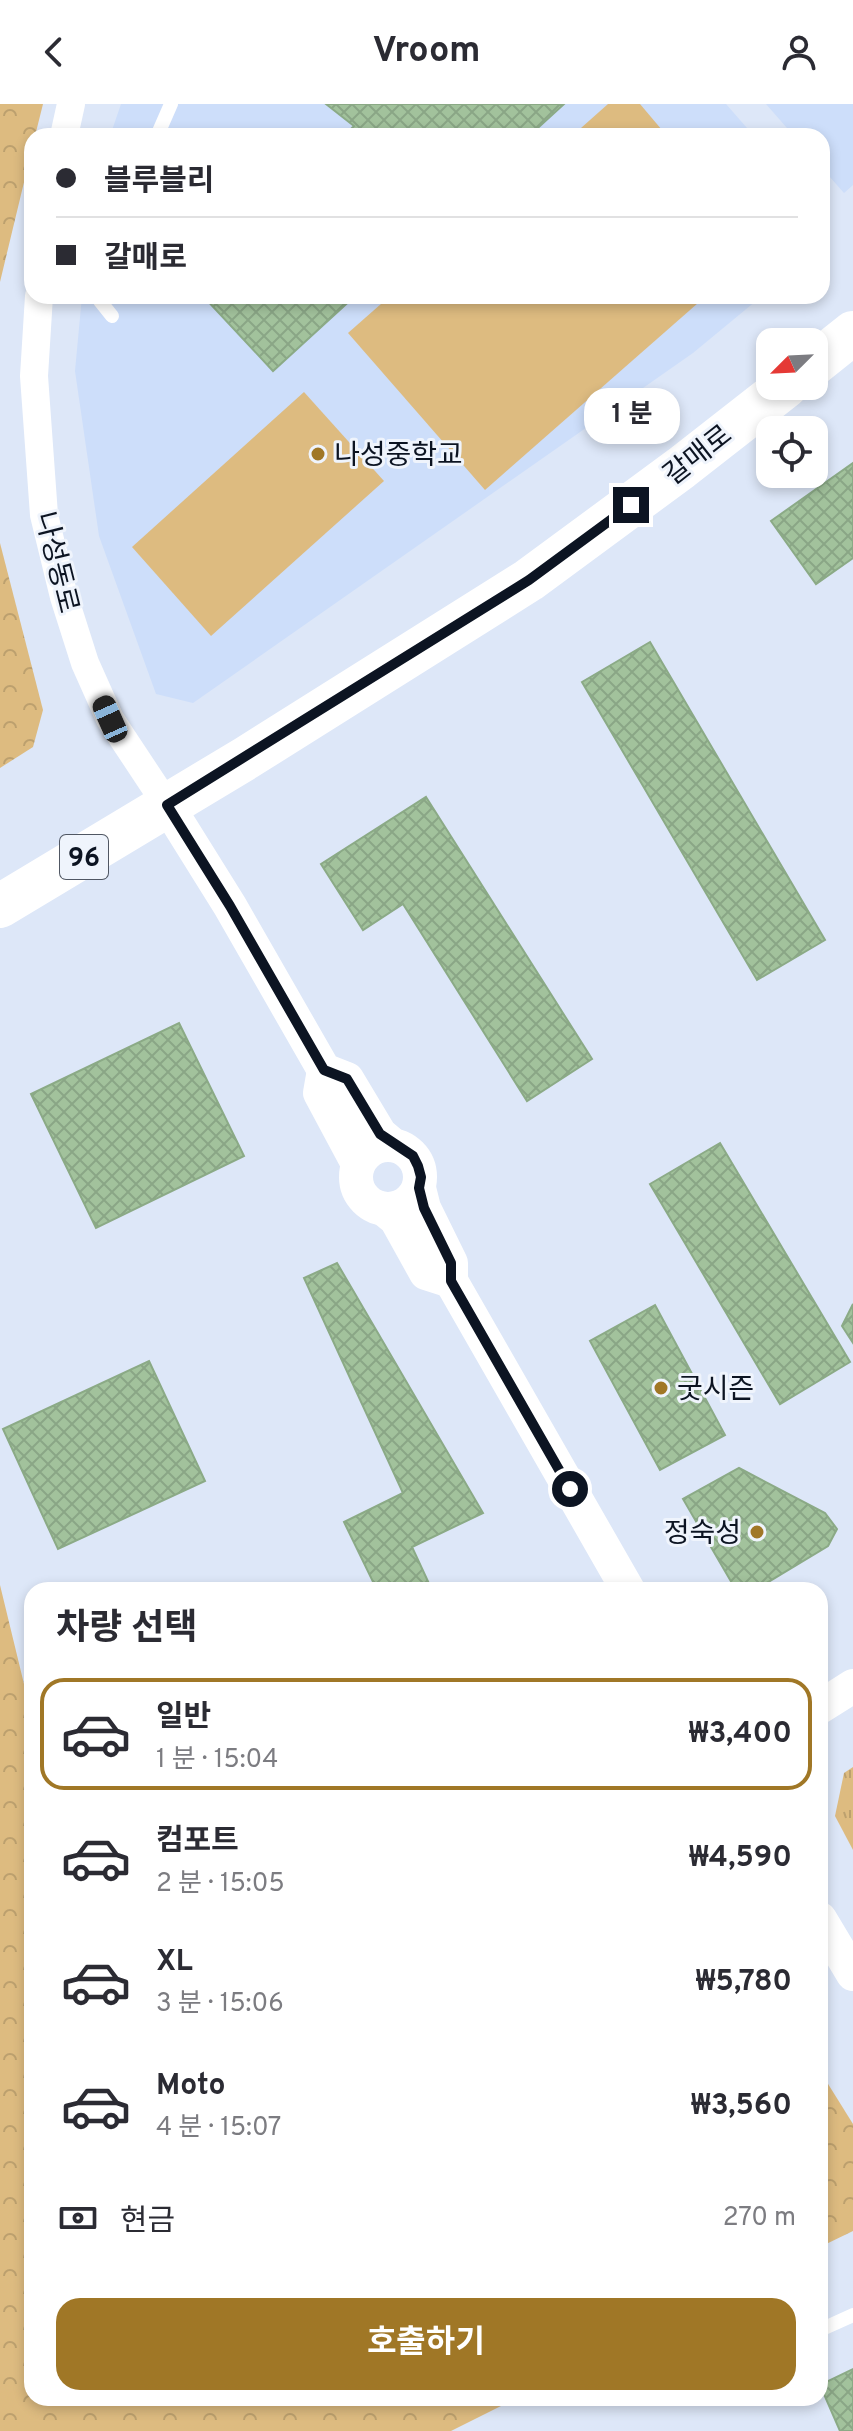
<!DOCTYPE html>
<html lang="ko">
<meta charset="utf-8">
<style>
:root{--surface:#fff;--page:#f7f7f7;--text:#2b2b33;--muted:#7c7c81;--line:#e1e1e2;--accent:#a07726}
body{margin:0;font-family:Overpass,"Noto Sans KR",sans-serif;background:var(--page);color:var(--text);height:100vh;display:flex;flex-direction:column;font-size:30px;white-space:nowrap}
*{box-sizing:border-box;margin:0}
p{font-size:26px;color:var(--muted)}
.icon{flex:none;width:44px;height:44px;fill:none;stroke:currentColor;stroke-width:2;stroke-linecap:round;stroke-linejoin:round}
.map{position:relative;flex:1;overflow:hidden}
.drawer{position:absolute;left:24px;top:1478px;width:804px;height:824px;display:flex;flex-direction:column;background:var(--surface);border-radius:24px;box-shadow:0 4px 12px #0003}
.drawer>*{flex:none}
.guide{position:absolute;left:24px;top:24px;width:806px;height:176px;border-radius:24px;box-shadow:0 4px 12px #0003;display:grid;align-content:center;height:176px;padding:0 32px;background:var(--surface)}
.needle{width:52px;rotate:246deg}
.tools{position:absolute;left:756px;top:224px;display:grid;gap:16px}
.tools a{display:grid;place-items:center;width:72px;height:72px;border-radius:16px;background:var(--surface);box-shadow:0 4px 12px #0003;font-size:40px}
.end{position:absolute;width:36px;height:36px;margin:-18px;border:10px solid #0c1422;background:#fff;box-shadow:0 0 0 4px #fff}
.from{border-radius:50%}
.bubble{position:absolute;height:56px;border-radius:24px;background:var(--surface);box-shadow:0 4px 12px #0003;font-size:26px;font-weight:700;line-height:56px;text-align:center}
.car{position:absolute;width:24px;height:48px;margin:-24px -12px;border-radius:10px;box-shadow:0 0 6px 2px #0007;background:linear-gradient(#222 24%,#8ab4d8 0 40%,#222 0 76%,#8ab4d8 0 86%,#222 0)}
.guide b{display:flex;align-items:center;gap:28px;height:76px;font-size:30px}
.guide b+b{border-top:2px solid var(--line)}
.guide i{width:20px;height:20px;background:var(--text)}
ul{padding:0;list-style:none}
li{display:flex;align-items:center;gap:24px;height:112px;margin:0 16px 12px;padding:0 16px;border:4px solid transparent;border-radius:24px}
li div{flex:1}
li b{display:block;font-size:30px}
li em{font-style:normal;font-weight:700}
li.selected{border-color:var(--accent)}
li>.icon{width:72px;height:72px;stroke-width:1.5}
h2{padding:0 32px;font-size:36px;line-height:96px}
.pay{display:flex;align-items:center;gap:20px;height:88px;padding:0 32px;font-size:30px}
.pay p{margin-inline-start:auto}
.button{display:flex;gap:16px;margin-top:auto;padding:16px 32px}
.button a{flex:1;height:92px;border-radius:24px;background:var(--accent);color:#fff;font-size:32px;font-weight:700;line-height:92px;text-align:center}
header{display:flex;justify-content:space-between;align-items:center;height:104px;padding:0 32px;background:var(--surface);font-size:36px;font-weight:700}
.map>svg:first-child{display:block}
.built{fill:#cddefa}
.grass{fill:url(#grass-tufts)}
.park{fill:url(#park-crowns)}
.pitch{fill:#ddbb80}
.building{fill:url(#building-cross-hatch);stroke:#8baa86;stroke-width:2}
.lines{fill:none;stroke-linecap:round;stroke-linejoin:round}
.service{stroke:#fff;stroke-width:14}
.minor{stroke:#fff;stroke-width:28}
.tertiary{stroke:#fff;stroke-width:34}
.primary{stroke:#fff;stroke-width:44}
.route{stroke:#0c1422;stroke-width:10}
.poi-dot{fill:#a07726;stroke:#eff4fc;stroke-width:3}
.labels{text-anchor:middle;stroke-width:6;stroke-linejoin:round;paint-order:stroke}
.shield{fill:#eff4fc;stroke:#505763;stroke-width:2}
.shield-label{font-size:26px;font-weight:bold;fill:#0c1422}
.poi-label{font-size:28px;fill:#0c1422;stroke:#eff4fc;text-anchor:start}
.street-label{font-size:28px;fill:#0c1422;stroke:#eff4fc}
</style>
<header><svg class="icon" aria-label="back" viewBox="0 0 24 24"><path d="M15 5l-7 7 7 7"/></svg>Vroom<svg class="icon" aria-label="person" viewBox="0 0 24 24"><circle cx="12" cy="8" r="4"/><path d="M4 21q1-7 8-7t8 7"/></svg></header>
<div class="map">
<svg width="853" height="2327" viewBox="0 0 853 2327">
<defs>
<pattern id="grass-tufts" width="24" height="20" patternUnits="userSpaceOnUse" patternTransform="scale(2)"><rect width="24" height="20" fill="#ddbb80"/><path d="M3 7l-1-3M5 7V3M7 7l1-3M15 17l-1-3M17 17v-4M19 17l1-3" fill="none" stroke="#bca06e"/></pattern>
<pattern id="park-crowns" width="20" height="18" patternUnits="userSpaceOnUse" patternTransform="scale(2)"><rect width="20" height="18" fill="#ddbb80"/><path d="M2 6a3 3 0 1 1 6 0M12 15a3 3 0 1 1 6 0" fill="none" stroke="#bca06e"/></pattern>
<pattern id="building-cross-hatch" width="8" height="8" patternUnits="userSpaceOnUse" patternTransform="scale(2)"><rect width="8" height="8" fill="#a2c29c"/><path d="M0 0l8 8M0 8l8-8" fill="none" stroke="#8aa686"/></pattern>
</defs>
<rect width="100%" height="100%" fill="#dde7f8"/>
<g class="built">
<path d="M121,0H726L754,32H110Z"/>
<path d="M766,0H853V81L844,89L822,64V32H794Z"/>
<path d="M82,192H762L693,249L193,599L156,590L99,432L75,267Z"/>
</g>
<path class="grass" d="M853,1663V1746L835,1712L844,1669Z"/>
<g class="park">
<path d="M0,0H43L35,32H32V45L0,178V191Z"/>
<path d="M0,439L43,606L33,643L0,664Z"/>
<path d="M0,1481L32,1613V2294H517L451,2327H0Z"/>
<path d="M820,1967L853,2020V2127L820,2143Z"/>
</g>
<g class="pitch">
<path d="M608,0H640L667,32H572Z"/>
<path d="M390,192H706L485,386L348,229Z"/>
<path d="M304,288L384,377L211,532L132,443Z"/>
</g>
<g class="building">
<path d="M326,0H564L529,32H344L354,22Z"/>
<path d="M203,192H355L273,267Z"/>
<path d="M853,359V454L816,480L771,417Z"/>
<path d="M650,538L825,836L757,876L582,578Z"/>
<path d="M426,693L592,955L527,997L403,800L363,826L321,760Z"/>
<path d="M179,919L244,1052L96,1124L31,990Z"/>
<path d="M720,1039L850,1258L780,1300L650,1080Z"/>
<path d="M337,1159L483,1409L412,1443L432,1486H377L344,1418L403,1389L304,1174Z"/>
<path d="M853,1200V1239L842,1222Z"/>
<path d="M655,1201L725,1331L660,1366L590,1237Z"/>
<path d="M149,1257L205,1377L58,1445L3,1325Z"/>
<path d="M739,1364L825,1409L837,1425L828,1442L755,1486H736L683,1395Z"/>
<path d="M853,2265V2327H840L820,2281Z"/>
</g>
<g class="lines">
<g class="service">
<path d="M157,32L171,0"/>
<path d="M101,192L100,197L112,212"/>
<path d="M820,2226L853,2211"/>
</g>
<g class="minor">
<path d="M64,32L71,0"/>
<path d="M39,192L34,272L44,411L64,493L85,559L110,615L167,701"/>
</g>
<g class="tertiary">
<path d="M167,701L230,802L324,966L347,975L380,1030L393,1041"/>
<path d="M324,966L320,989L358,1060"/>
<circle cx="388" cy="1073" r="32"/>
<path d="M419,1084L424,1104L451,1159V1177L628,1486"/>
<path d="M385,1106L396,1115L426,1169L451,1177"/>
<path d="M820,1603L853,1582"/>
<path d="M820,1815L853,1870"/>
</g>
<g class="primary">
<path d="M814,260L853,229"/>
<path d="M0,802L246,654L529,476L681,364L786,282"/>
</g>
</g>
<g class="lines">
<path class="route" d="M570,1385L451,1177V1159L424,1104L419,1084L421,1073L418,1062L413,1052L380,1030L347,975L324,966L230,802L167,701L529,476L631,401"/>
</g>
<g class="poi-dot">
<circle cx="318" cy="350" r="8"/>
<circle cx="661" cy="1284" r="8"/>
<circle cx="757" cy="1428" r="8"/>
</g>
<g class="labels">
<rect class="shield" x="60" y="731" width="48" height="44" rx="6"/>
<g class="shield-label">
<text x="84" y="762">96</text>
</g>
<g class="poi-label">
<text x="334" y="360">나성중학교</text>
<text x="677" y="1294">굿시즌</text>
<text x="741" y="1438" text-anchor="end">정숙성</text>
</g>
<g class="street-label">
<text transform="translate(697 350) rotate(-38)" y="10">갈매로</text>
<text transform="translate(58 458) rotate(76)" y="10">나성동로</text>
</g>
</g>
</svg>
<div class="tools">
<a><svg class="needle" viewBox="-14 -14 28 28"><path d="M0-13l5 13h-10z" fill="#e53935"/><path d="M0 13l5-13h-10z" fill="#7c7c81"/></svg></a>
<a><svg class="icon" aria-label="locate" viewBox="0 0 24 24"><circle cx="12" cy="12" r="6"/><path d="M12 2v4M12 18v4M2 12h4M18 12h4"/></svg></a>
</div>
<i class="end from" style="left:570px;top:1385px"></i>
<i class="end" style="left:631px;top:401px"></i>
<div class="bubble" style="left:584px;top:284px;width:96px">1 분</div>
<i class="car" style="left:110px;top:615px;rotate:336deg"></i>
<div class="guide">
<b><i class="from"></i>블루블리</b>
<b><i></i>갈매로</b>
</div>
<section class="drawer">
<h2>차량 선택</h2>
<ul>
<li class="selected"><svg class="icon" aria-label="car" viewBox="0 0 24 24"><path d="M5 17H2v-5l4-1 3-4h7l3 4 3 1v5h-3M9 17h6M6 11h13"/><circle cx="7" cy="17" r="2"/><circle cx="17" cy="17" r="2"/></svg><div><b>일반</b><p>1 분 · 15:04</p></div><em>₩3,400</em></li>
<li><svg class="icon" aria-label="car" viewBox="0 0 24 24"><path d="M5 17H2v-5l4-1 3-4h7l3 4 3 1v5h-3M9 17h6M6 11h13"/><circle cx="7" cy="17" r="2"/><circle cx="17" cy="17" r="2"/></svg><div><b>컴포트</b><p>2 분 · 15:05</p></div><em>₩4,590</em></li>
<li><svg class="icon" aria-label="car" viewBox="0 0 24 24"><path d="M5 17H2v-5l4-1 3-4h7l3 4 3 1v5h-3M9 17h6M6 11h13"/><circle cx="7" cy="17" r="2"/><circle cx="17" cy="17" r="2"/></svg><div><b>XL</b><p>3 분 · 15:06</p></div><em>₩5,780</em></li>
<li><svg class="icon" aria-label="car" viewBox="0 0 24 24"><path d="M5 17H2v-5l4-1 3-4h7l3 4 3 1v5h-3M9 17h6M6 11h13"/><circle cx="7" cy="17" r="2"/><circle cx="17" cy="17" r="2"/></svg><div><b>Moto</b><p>4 분 · 15:07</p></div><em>₩3,560</em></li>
</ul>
<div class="pay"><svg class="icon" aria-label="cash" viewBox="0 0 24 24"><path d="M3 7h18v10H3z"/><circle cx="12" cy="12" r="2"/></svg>현금<p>270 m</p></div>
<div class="button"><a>호출하기</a></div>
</section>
</div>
